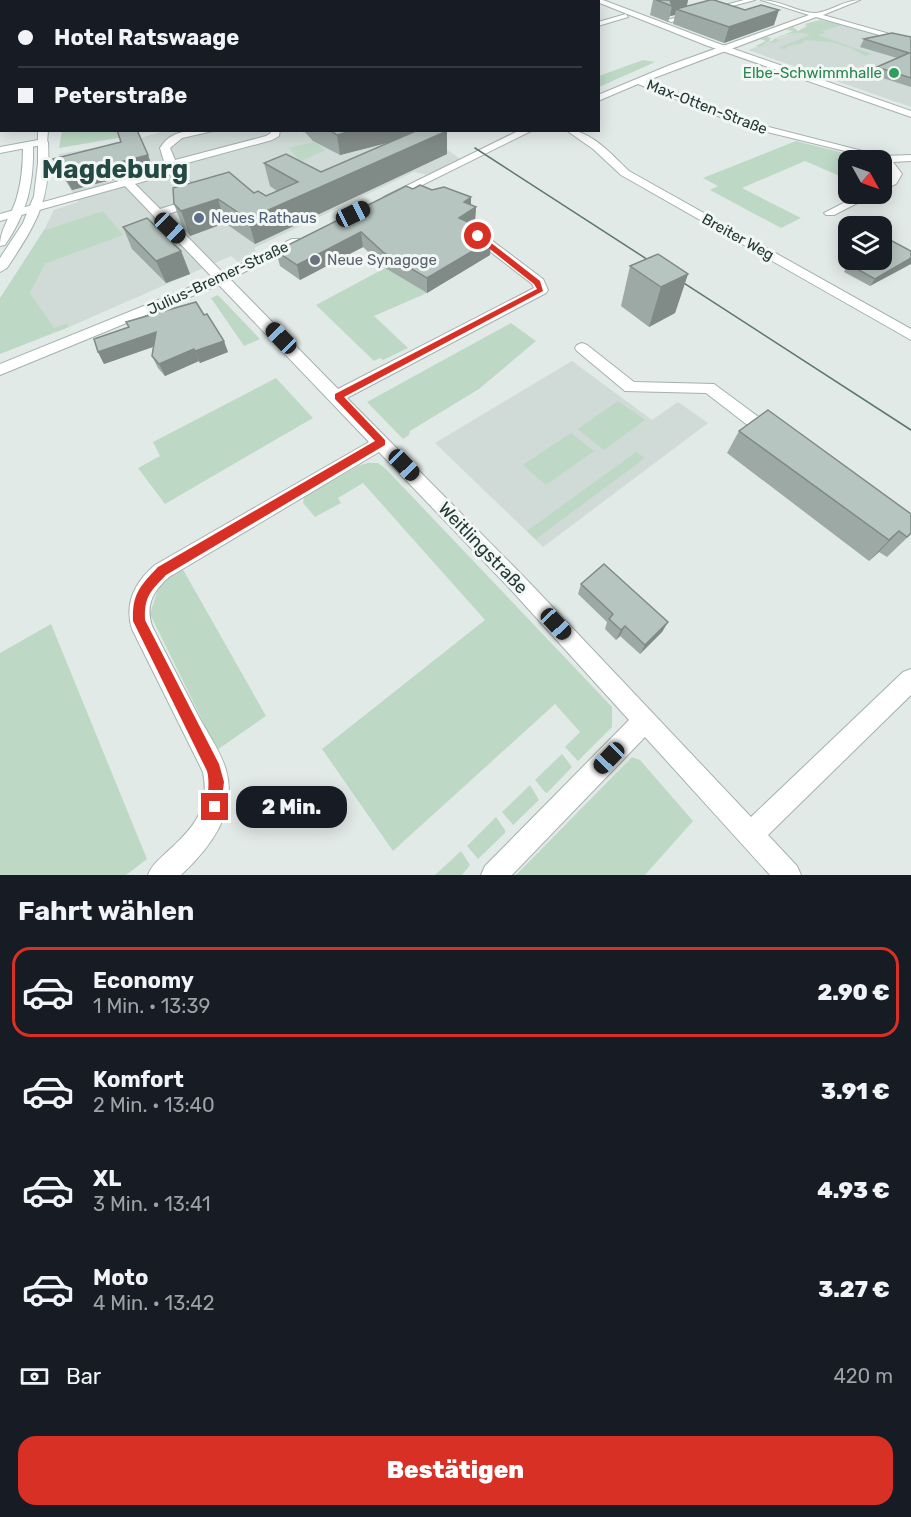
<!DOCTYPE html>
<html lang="de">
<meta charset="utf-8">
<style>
:root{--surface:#171b24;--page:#20242c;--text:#f1f3f6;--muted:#9ea1a6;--line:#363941;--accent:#d93025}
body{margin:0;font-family:Rubik,sans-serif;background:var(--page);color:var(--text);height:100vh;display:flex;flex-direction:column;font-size:22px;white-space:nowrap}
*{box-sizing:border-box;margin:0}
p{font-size:20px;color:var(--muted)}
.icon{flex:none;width:33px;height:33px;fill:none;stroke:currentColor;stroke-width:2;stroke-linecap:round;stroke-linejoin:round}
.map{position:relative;height:875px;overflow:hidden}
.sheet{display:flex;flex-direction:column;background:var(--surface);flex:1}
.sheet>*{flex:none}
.top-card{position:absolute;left:0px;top:0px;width:600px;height:132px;box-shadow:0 3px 15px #0003;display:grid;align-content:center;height:132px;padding:0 18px;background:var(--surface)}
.needle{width:39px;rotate:130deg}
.fabs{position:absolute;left:838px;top:150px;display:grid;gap:12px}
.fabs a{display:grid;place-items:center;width:54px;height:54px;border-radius:12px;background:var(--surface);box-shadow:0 3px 15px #0003;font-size:30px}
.end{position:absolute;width:27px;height:27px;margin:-14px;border:8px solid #d93025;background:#fff;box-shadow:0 0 0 3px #fff}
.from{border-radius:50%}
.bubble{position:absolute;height:42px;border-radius:18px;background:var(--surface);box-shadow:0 3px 15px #0003;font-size:20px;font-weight:800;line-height:42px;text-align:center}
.car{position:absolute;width:18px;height:36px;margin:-18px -9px;border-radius:8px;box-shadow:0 0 4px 2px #0007;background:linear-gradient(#222 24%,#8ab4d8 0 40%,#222 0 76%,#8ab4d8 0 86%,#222 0)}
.top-card b{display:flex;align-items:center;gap:21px;height:57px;font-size:22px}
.top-card b+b{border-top:2px solid var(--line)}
.top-card i{width:15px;height:15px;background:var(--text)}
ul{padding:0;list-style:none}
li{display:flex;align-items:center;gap:18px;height:90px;margin:0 12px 9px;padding:0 6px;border:3px solid transparent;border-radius:18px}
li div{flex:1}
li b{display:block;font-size:22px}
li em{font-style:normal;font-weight:800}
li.current{border-color:var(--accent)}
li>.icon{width:54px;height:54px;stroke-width:1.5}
h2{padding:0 18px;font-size:27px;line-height:72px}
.pay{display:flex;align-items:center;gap:15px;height:66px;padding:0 18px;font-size:22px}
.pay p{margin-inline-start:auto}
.action{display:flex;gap:12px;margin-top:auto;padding:12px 18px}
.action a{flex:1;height:69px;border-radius:18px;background:var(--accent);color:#fff;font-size:24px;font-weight:800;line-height:69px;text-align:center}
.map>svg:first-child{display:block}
.built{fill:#d0dad6}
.green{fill:#bdd9c6}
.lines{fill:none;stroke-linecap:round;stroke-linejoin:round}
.minor-casing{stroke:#a5b1ae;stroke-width:2}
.tertiary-casing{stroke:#a5b1ae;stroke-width:2}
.secondary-casing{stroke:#a2b5af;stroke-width:2}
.minor{fill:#fff;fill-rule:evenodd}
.tertiary{fill:#fff;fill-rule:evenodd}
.secondary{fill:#fff;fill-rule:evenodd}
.tram{stroke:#5e7570;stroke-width:1.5}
.wall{fill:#9da9a5}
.shaded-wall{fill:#808a86}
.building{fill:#b7c5c0;stroke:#808a86;stroke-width:1.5}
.route{fill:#d93025}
.leisure-dot{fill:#2e9e5b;stroke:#f2f7f5;stroke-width:2}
.service-dot{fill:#5c6f8a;stroke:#f2f7f5;stroke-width:2}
.worship-dot{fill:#6b7280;stroke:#f2f7f5;stroke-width:2}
.labels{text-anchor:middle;stroke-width:6;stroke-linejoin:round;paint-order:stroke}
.far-leisure-label{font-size:15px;fill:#27864d;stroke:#f2f7f5;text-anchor:end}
.far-street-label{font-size:15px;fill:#243935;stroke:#f2f7f5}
.far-service-label{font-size:15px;fill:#4e5e75;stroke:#f2f7f5;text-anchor:start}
.far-worship-label{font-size:15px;fill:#5b616d;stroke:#f2f7f5;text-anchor:start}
.street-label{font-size:18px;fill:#243935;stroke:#f2f7f5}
.far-town-label{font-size:26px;font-weight:bold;fill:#224942;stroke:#f2f7f5}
</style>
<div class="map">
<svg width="911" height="875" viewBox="0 0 911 875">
<rect width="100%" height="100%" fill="#e2eae7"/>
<g class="built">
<path d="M826,21L911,44V107L748,50Z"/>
<path d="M298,130L301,134L300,131L421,130L460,159L428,175L414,172L254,248L257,253L238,262L231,256L69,327L67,323L54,329L30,293L45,264L124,235L103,211L44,230L54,210L78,202L60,171L59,154L140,140L142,142L141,138L164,131Z"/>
<path d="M572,361L652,420L678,402L708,423L543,547L435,443Z"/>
</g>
<g class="green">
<path d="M820,20L842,25L822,31L825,33L818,35L872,54L865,56L851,48L831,42L806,40L803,41L804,43L787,46L786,49L778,48L810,35C797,30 788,34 776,39L779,41L773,43L768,42L759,47L756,46L766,41L760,39L767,37L771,38L769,42L772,41L774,39L793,31L787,30L793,27L798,31L807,26L805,24Z"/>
<path d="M643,60L655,62L599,87V76Z"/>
<path d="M62,131H126L129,136L59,148Z"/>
<path d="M796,141L840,152L861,160H849V180L805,161L742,188L801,218L781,228L710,190L718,186L703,178Z"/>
<path d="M314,142L325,150L300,162L289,148Z"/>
<path d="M103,211L124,235L45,264L30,293L54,328L67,323L69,327L0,354V298L44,230Z"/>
<path d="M385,268L427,293L374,316L408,348L383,360L380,358L374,361L316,305Z"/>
<path d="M218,295L260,339L244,346L211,298Z"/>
<path d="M511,323L536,341L479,389L410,431L409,435L403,439L367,402Z"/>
<path d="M276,378L313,418L165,504L138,468L160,456L153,442Z"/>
<path d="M618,401L645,420L604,450L578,429Z"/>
<path d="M571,433L594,451L546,485L523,465Z"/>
<path d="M636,452L645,458L536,539L527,531Z"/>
<path d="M368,463H378L385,468L612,707V727L578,761L565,747L580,732L555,704L393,851L322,749L485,620L363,483L338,498L341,503L315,517L303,503L304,498L309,494L360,465Z"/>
<path d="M181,566L266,716L217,750L150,614L158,589Z"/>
<path d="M51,624L147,859L126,875H0V653Z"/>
<path d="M562,754L572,767L547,793L545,792L535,780Z"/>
<path d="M632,757L640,760L693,821L645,875H516Z"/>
<path d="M530,785L539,800L513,825L502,812Z"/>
<path d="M496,817L505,830V833L478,859L467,846Z"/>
<path d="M461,851L470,865L462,875H435Z"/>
</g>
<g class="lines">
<defs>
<g id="minor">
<path d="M58,0H68L56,2Z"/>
<path d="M178,0H184L185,2H178Z"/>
<path d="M744,0H755L671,22L667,20Z"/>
<path d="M761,0C780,0 799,13 815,13C830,12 844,0 860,0L823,15L911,40V44L816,17L646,81L749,122L882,156L911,155V161L893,162L902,174L896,184L882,190V183L888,180L892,174L882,164V160L743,126L638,84L598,101V95L670,65L809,15Z"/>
<rect x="0" y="11" width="2" height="4"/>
<path d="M626,14L628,17L598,26V22Z"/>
<path d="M190,130H217L182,138L170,148L175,160L266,136L271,133L270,130H280L279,136L272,140L176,166V169L209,199L166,215L223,273L292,239H300V245L230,279L338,389L534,288L532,284L474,239V233H482L543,279L548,290L546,293L347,398L527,580L751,817L903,672L911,669V695L768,835L797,866L801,875H770L645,737L512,875H481L485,866L629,720L513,592L379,452L169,577C153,591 145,605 152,626C167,656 183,686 199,717C208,734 221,752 226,770C238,812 210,848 181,875H148C152,864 161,858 169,850C195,827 210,807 203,772L132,629C124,603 135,582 155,565L369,442L219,285L0,375V364L213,278L125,186L0,221V214L166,168L160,148C167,136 177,133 190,130ZM169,174L195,198L160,209L135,184Z"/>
<path d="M520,130H533L394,199H386L384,197Z"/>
<path d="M566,130C591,130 611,154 629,171L911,329V340L621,175L593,149Z"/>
<path d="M861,194H875L834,215H826L824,213Z"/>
<path d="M582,343L587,345L634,382L714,384L775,429L777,433L775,437L769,439L763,437L706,393L625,391L577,351L575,348L577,345Z"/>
</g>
<g id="tertiary">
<path d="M265,0H273L274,2H266Z"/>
<path d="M279,0H288L289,2H280Z"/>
<path d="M592,0H603L714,42L911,111V117L708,46Z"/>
<path d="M43,139L48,142C51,200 38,221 7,268L0,272V258L23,223L34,196L38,163V142Z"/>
<path d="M28,142L33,145C34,184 27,213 5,245L0,246C0,228 12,215 17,197C22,180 23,163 23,145Z"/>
</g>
<g id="secondary">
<path d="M492,0H502L490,2Z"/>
<path d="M518,0H528L517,2Z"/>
<path d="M2,103V110H0V104Z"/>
<path d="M38,130H48L47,144L0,153V147L38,140Z"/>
</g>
</defs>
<use href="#minor" class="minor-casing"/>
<use href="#tertiary" class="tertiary-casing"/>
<use href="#secondary" class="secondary-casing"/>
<use href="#minor" class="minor"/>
<use href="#tertiary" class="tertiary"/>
<use href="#secondary" class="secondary"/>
<g class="tram">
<path d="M279,0L281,2"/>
<path d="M503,2L507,0"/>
<path d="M475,148L911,430"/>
</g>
</g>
<g class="wall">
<path d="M653,0H688L687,6L745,10L774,25L724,43L673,24L675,15L670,16L668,22L650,15Z"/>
<path d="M911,37V87L873,75L877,67L897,58L860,47L864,39Z"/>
<path d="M303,130L447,131V154L255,244L225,223L190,236L183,228L174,204L254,193L266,196L277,191L270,186L264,163L321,172L391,142L340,155L313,141Z"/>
<path d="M148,155L153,169L72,190L60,173L53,159Z"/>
<path d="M413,189L476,207L475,221L471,224L491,240L490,255L427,293L385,268L363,247L300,280L280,266L276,251Z"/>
<path d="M123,227L181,251L190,274L166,283L132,249Z"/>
<path d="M911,251L870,286L844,272L848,264Z"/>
<path d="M630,266L688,274L675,313L649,327L621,306Z"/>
<path d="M129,327L228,352L200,363L199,361L165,376L158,368L152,356L153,347L104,364L98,352Z"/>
<path d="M739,431L911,534L887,557L879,552L869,561L727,453Z"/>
<path d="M581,584L668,622L662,632L640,654L620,636L616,640L605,629L607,622L578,594Z"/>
</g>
<g class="shaded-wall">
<path d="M670,0H688L685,12L676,9L675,15L670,16L672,6Z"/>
<path d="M779,10L774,25L724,43L729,27Z"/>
<path d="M354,130H422V134L340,155L337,135Z"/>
<path d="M447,131V154L255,244L248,219Z"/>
<path d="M148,155L153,169L72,190L65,176Z"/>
<path d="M471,197V210L476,207L475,221L459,233V218L464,202Z"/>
<path d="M218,199L225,223L190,236L181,211Z"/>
<path d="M361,232L363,247L300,280L297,265Z"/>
<path d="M491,240L490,255L427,293V278Z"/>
<path d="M181,251L190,274L166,283L156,261Z"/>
<path d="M911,258V264L870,286L875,279Z"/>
<path d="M688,274L675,313L649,327L661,287Z"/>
<path d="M156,332L161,344L104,364L98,352Z"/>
<path d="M224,341L228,352L200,363L195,351Z"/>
<path d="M194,349L199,361L165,376L159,364Z"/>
<path d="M899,531L879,552L869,561L889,540Z"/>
<path d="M668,622L662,632L640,654L645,645Z"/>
<path d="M625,626L620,636L616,640L621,630Z"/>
</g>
<g class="building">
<path d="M70,0H84L85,2H71Z"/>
<path d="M305,0H391L395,2H307Z"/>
<path d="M656,0H670L672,6Z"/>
<path d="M710,0H714L745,10L761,5L779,10L729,27L676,9Z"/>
<path d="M892,33L911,37V78L877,67L909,53L864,39Z"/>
<path d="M117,130H137L148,155L65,176L53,159L121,142Z"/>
<path d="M329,130H354L337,135Z"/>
<path d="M418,130L447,131L248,219L218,199L181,211L174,204L173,188L229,172L254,193L258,191L266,196L298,182L264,163L286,154L321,172Z"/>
<path d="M420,185L432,190L444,187L471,197L464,202L476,207L459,218L472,224L491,240L427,278L384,253L361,232L297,265L276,251L406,186L413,189Z"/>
<path d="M147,218L181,251L156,261L123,227Z"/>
<path d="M892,241L911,251V258L875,279L848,264L857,260H882V246Z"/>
<path d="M658,254L688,274L661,287L630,266Z"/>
<path d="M196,302L204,315L207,314L224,341L195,351L194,349L159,364L152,356L156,332L98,352L94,339L129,327L126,322Z"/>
<path d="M768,410L911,514V533L907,537L899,531L889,540L739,431Z"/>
<path d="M604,564L668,622L645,645L625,626L621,630L609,619L613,614L581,584Z"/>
</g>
<path class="route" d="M476,235H481L540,281L543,291L344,397L385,440V445L166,575C151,591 144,596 145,620L219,764L224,782L220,812L215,814L210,812C205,800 211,785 207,771L133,621C132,594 140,586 158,567L375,441L335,399V394L537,289L534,284L476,238Z"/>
<circle class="leisure-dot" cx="894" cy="73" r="6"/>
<circle class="service-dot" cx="199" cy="218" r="6"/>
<circle class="worship-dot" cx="315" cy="260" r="6"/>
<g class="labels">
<g class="far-leisure-label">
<text x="882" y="78">Elbe-Schwimmhalle</text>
</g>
<g class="far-street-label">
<text transform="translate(707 107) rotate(21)" y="5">Max-Otten-Straße</text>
<text transform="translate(738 237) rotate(29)" y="5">Breiter Weg</text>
<text transform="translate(218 278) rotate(-25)" y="5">Julius-Bremer-Straße</text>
</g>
<g class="far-service-label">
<text x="211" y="223">Neues Rathaus</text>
</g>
<g class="far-worship-label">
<text x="327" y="265">Neue Synagoge</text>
</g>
<g class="street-label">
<text transform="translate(483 548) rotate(46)" y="6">Weitlingstraße</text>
</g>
<g class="far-town-label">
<text x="115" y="178">Magdeburg</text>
</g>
</g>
</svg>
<div class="fabs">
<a><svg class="needle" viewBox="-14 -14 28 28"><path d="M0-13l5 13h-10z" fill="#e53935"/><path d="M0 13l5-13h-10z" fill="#9ea1a6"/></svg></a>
<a><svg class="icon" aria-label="layers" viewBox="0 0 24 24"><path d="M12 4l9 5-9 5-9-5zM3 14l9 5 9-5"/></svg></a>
</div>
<i class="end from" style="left:478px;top:236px"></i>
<i class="end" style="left:215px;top:807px"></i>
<div class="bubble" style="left:236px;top:786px;width:111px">2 Min.</div>
<i class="car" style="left:353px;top:214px;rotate:64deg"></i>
<i class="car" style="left:170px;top:228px;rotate:134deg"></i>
<i class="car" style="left:281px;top:338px;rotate:316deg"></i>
<i class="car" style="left:404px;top:465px;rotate:136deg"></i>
<i class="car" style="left:556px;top:624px;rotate:137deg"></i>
<i class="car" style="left:609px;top:758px;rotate:224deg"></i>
<div class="top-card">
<b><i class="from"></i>Hotel Ratswaage</b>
<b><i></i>Peterstraße</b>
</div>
</div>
<section class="sheet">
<h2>Fahrt wählen</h2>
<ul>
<li class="current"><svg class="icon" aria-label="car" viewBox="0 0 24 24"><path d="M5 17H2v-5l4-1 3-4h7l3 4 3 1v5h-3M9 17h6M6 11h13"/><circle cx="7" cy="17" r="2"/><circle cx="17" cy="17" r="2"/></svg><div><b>Economy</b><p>1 Min. · 13:39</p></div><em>2.90 €</em></li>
<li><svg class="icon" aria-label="car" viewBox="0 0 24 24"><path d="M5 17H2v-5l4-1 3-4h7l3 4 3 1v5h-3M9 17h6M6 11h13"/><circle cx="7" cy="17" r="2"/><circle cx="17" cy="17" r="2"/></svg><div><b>Komfort</b><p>2 Min. · 13:40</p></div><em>3.91 €</em></li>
<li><svg class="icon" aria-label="car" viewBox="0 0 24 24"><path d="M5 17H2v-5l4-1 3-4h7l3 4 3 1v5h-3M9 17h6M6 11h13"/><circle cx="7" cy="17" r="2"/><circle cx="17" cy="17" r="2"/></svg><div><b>XL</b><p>3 Min. · 13:41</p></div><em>4.93 €</em></li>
<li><svg class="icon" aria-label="car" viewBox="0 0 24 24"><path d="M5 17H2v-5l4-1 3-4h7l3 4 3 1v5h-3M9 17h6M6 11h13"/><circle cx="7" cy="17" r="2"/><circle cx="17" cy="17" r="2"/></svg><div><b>Moto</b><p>4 Min. · 13:42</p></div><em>3.27 €</em></li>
</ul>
<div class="pay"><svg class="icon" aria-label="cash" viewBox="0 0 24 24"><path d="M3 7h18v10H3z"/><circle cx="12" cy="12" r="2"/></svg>Bar<p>420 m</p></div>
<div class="action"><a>Bestätigen</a></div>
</section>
